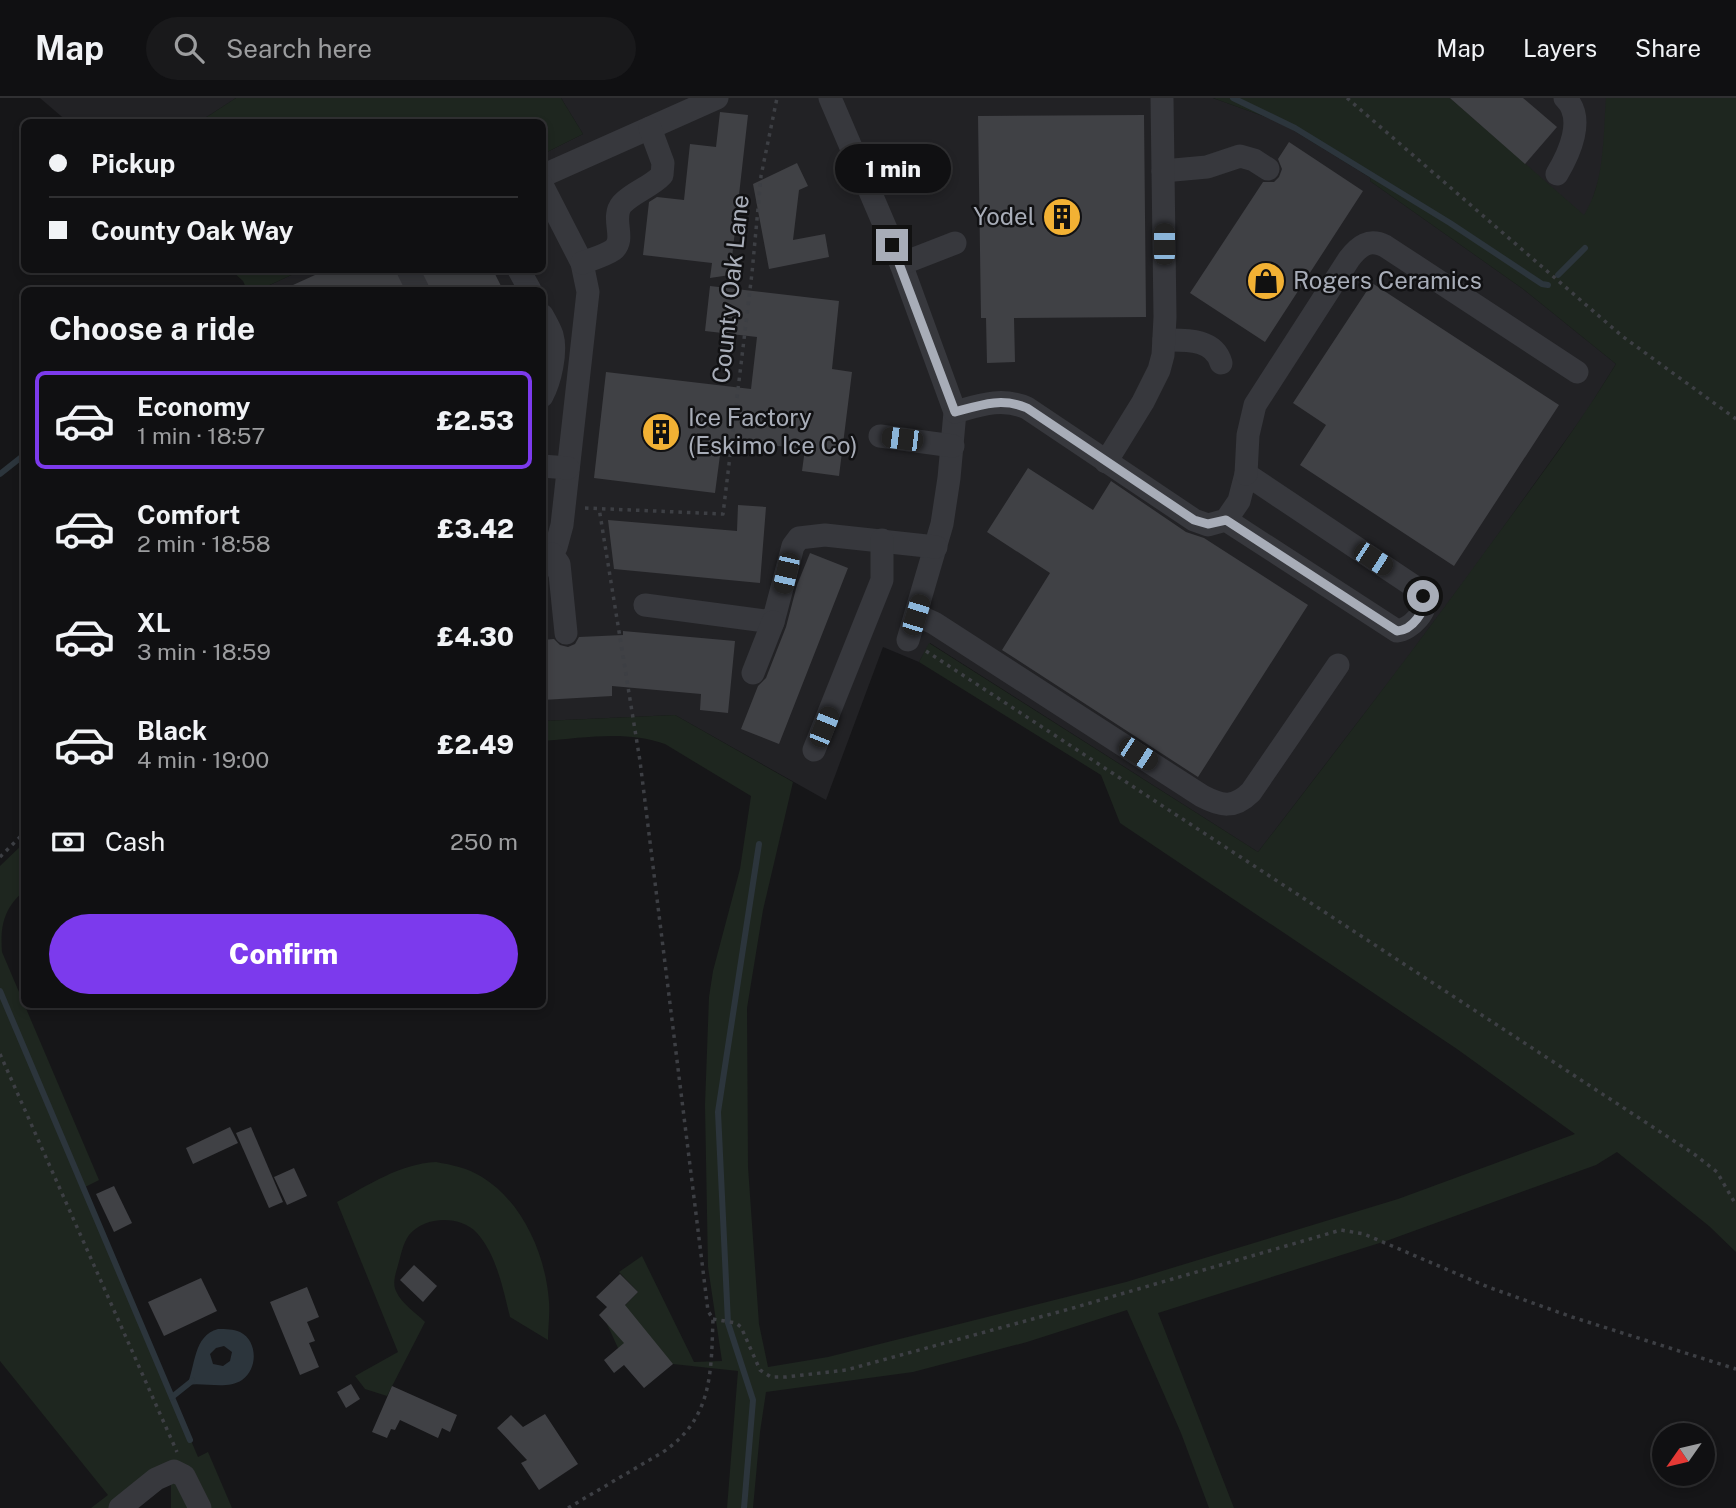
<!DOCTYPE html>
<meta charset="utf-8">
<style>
:root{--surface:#101012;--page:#19191b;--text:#f1f3f6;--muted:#9c9d9f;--line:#303032;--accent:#7c3aed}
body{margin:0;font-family:"Public Sans",sans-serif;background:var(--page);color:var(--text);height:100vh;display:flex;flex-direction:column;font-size:26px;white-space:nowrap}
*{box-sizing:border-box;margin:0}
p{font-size:23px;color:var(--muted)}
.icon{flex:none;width:38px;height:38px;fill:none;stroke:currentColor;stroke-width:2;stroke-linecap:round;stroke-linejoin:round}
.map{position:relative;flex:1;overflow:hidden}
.side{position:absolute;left:21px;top:189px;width:525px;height:721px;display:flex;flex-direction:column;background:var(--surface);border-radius:10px;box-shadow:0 4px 10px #0003,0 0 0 2px var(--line)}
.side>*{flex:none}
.guide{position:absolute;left:21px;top:21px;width:525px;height:154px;border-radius:10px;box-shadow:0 4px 10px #0003,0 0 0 2px var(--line);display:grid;align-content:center;height:154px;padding:0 28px;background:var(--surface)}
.needle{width:46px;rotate:236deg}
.tools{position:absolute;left:1652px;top:1325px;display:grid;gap:14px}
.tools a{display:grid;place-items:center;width:63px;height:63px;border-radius:50%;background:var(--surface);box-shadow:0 4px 10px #0003,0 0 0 2px var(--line);font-size:35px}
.end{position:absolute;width:32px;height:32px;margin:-16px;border:9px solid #a8adb8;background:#111;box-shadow:0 0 0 4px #111}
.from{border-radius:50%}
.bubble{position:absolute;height:49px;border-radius:24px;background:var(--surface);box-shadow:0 4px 10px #0003,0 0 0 2px var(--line);font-size:23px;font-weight:800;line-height:49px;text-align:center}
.car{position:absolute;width:21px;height:42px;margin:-21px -10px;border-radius:9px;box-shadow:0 0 5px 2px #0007;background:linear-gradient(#222 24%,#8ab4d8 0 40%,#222 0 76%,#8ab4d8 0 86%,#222 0)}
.guide b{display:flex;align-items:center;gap:24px;height:66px;font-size:26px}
.guide b+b{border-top:2px solid var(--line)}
.guide i{width:18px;height:18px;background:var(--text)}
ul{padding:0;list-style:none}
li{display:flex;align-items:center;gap:21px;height:98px;margin:0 14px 10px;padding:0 14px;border:4px solid transparent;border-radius:10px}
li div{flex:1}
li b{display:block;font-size:26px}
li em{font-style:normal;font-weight:800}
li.current{border-color:var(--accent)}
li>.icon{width:63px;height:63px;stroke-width:1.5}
h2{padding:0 28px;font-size:32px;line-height:84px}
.pay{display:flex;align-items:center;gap:18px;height:77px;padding:0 28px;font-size:26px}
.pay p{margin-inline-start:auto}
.primary-button{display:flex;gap:14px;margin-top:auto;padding:14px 28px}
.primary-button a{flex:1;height:80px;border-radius:42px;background:var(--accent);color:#fff;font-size:28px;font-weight:800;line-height:80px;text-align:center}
header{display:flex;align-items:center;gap:42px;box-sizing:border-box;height:98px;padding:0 35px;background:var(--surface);border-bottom:2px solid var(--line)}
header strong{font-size:33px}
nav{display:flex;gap:38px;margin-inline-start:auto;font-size:24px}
.search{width:490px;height:63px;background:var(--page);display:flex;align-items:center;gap:18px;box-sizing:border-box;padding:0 24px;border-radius:38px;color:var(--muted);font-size:26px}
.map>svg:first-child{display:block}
.built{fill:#222225}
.green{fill:#1e261f}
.water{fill:#2c353c;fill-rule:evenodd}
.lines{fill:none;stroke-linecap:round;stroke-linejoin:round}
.stream{stroke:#2c353c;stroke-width:6}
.building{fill:#404145}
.minor-tunnel{stroke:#333438;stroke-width:23;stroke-dasharray:23 11;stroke-linecap:butt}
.path{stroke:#3d3f44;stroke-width:3.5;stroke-dasharray:3.5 5;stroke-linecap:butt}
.minor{stroke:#37383d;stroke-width:23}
.route{stroke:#a8adb8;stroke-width:9}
.labels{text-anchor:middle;stroke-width:5;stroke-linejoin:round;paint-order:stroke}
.poi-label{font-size:24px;fill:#a8adb8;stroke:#111113;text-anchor:start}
.street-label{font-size:24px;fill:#a8adb8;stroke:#111113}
</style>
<header>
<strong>Map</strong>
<div class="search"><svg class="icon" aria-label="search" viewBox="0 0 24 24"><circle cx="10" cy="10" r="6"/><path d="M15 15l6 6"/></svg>Search here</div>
<nav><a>Map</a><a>Layers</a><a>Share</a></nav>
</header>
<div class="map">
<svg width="1736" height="1410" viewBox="0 0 1736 1410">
<rect width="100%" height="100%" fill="#161618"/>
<g class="built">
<path d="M40,0H236L199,24H68Z"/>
<path d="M561,0H1213L1280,24L1371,80L1370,83L1523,191L1616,266L1586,314L1474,470L1401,568L1258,754L930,545L919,564L883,549L826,702L675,617L543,623L542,192H259L302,172H542L543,56L583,36Z"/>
<path d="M1417,0H1613L1611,43L1579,144Z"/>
</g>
<g class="green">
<path d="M236,0H561L583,36L543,56L542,24H199Z"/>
<path d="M1213,0H1450L1584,117C1605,84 1603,38 1606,0H1736V1154L1709,1128L1617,1054L1596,1067L1389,1142L1158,1215L1234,1410H1209L1181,1335L1127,1212L1027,1244L913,1274L766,1294L760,1334L753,1410H727L738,1273L673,1266L618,1250L607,1226L638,1194L619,1174L642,1158L694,1264L722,1263L708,1169L705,1007L709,899L713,873L740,771L751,698L665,646C626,632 583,640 543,643V623L675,617L793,684L763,812L747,910L748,1069L759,1226L768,1269L828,1259L1126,1184L1398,1101L1575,1036L1457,951L1120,725L1101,677L919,564L929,545L1258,754C1339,649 1420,544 1498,436C1539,380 1580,325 1616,266L1523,191L1370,83L1371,80L1280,24Z"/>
<path d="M231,172H302L259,192H247L243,183Z"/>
<path d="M24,745V793C4,810 0,828 2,854L99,1082L83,1090L198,1359L208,1354L232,1410H171V1383L138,1410H91L108,1397L0,1263V768Z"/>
<path d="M436,1064C452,1067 468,1070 482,1079C523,1104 546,1158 549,1204C550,1217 548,1229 548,1242L510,1219C503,1191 497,1158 477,1135C460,1117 425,1118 409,1137C403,1145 401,1157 398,1167C396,1175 392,1184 396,1193C401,1205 416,1215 425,1224L387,1298L365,1291L355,1278L398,1254L337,1104C369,1087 399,1066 436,1064Z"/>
</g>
<path class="water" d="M218,1231C226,1231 233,1231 240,1234C258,1243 258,1271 242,1282C227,1292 204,1284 187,1287C196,1267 193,1238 218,1231ZM224,1248L232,1254L230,1263L223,1268L213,1266L210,1256L216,1250Z"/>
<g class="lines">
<g class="stream">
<path d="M1233,0L1295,30L1450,125L1542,186L1548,187"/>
<path d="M1558,177L1585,150"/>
<path d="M0,376L24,357"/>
<path d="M0,893L190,1342"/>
<path d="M172,1299L192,1283"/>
<path d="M744,1410L753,1302L728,1225L718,1014L759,746"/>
</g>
</g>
<g class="building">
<path d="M1450,0H1523L1557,29L1525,66Z"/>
<path d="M720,14L748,17L730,177L710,180L712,165L643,157L649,104L657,99L684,102L690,46L716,49Z"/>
<path d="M1144,17L1146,219L1014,220L1015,264L987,265L986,220H981L978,18Z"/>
<path d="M1289,44L1363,93L1265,244L1190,195L1263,84H1274L1279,79L1282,71L1278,61Z"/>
<path d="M797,65L808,88L799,92L793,142L825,136L829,159L769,171L753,86Z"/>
<path d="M326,172H493L503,192H282Z"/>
<path d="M1372,185L1559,307L1454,468L1300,367L1326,327L1293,305Z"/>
<path d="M710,188L839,203L832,271L852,274L839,378L802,373L805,351L722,342L715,395L594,380L606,274L751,291L757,239L705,233Z"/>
<path d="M1028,370L1093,412L1111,383L1186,434L1204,440L1308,507L1198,679L1002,552L1050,475L987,434Z"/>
<path d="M738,407L766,409L760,485L614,471L608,422L737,433Z"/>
<path d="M810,455L848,470L779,646L741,631L758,588L766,580L786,529L797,487Z"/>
<path d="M623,533L735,543L728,615L700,612L701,596L612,588V598L542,602V542L554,541L560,547L568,549L575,546L579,539L623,537Z"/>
<path d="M230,1029L238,1045L193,1066L186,1050Z"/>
<path d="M251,1029L283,1104L269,1110L236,1035Z"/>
<path d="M294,1070L307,1098L287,1107L274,1079Z"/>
<path d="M114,1088L132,1125L114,1134L96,1096Z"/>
<path d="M414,1167L437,1188L423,1204L400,1182Z"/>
<path d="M620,1176L638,1194L625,1207L673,1266L644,1290L624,1267L614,1275L604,1262L624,1245L599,1217L607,1209L596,1199Z"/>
<path d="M201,1180L217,1213L164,1238L148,1204Z"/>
<path d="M307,1189L319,1219L307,1224L315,1243L309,1245L319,1269L300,1277L270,1204Z"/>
<path d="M351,1286L360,1301L346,1310L337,1294Z"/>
<path d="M392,1288L457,1317L450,1334L442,1330L438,1340L400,1322L395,1332L391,1331L387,1340L372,1334Z"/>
<path d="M545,1316L578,1366L539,1392L521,1365L527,1362L497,1330L511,1317L523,1329Z"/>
</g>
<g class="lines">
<path class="minor-tunnel" d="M408,172L418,192"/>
<g class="path">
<path d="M1347,0L1622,238L1736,321"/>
<path d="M585,410L723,416L752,175L761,78L777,0"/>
<path d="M926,553L1694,1056L1717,1074L1736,1107"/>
<path d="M0,759L24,735"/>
<path d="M0,956L177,1354"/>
<path d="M713,1221L736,1225L741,1229L760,1272L771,1279H786L846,1272L1073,1210L1341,1132L1364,1136L1488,1189L1572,1219L1736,1271"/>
<path d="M568,1410L663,1354C713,1320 711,1274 713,1221L708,1213L640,663L599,410"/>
</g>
<g class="minor">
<path d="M830,0L901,166L955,314L949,380L942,426L908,542"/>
<path d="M1163,73L1207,69L1240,58L1254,62L1268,71"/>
<path d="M1557,76C1569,56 1586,20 1565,0"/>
<path d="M542,78L717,0"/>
<path d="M542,87L582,165L588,194L562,427L556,449L542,469"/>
<path d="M582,165C592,161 604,158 613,152C627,141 610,120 622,106C633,94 651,89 662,77L663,65L650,30"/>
<path d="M901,166L955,145"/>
<path d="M519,172L530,192"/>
<path d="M542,217C546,224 550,231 552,237C557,254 550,283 542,298"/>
<path d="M1164,242C1185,242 1214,240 1221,265"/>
<path d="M955,314C980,307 1002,299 1027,310L1194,422L1208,427L1226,422L1397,533C1410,532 1430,512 1424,498C1422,495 1417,491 1415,489L1246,376L1239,403L1226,422"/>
<path d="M880,338L953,348"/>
<path d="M1106,364L1143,304L1159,272L1163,257L1165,219L1162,0"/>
<path d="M542,368L568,370"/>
<path d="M1246,376L1248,337L1255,307L1349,161C1359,148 1369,140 1385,148L1577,274"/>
<path d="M552,456L559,466L566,535"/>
<path d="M645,507L773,524L793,448L799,440L825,437L936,449"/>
<path d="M916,517L934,525L1202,698C1221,708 1234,711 1251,694L1338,567"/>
<path d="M753,575L773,524"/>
<path d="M814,652L882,482V442"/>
<path d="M120,1410L156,1381L174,1373L184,1378L200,1410"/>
</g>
</g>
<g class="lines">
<path class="route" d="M892,147L955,314C980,307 1002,299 1027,310L1194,422L1208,426L1226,422L1397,533C1412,532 1427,513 1423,498"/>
</g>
<defs>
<symbol id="building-disc" viewBox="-11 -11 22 22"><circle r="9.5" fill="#f2b134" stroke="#111113"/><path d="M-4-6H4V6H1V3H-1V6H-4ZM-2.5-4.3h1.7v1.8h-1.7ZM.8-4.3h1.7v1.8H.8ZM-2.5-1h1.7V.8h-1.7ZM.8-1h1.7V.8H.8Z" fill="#111"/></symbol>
<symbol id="shop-disc" viewBox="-11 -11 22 22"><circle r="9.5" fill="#f2b134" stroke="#111113"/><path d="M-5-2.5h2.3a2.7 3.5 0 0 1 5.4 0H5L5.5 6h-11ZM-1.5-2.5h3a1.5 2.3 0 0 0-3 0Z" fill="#111"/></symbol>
</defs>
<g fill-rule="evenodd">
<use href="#building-disc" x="1040" y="97" width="44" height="44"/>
<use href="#shop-disc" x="1244" y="161" width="44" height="44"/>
<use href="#building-disc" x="639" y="312" width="44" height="44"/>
</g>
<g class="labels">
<g class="poi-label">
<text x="1035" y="127" text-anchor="end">Yodel</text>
<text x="1293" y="191">Rogers Ceramics</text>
<text x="688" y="328">Ice Factory<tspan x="688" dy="28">(Eskimo Ice Co)</tspan></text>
</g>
<g class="street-label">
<text transform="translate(731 191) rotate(-84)" y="8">County Oak Lane</text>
</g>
</g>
</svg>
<div class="tools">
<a><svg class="needle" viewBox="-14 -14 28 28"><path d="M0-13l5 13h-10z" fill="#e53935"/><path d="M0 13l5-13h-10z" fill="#9c9d9f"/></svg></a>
</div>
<i class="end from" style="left:1423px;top:498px"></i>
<i class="end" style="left:892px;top:147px"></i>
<div class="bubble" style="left:835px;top:46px;width:116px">1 min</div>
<i class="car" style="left:1164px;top:146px;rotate:0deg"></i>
<i class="car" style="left:902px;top:341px;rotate:277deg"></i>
<i class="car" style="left:1373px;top:461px;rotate:123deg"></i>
<i class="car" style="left:786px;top:475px;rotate:193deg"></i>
<i class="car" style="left:916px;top:517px;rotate:17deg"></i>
<i class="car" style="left:824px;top:629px;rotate:22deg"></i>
<i class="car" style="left:1138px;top:656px;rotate:123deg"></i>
<div class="guide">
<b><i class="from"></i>Pickup</b>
<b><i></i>County Oak Way</b>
</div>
<section class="side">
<h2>Choose a ride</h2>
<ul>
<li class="current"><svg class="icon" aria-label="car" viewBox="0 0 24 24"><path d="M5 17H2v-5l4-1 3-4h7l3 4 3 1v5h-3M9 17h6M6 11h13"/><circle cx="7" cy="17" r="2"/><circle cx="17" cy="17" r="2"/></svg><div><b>Economy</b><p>1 min · 18:57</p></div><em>£2.53</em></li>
<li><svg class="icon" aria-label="car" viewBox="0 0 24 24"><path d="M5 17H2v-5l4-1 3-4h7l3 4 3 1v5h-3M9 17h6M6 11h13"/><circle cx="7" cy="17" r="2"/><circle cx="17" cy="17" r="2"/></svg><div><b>Comfort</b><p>2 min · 18:58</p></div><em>£3.42</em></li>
<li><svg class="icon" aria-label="car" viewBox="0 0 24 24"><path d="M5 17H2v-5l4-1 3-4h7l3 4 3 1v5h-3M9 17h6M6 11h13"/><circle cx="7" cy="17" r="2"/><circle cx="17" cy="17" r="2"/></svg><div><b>XL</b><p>3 min · 18:59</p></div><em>£4.30</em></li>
<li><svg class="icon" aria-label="car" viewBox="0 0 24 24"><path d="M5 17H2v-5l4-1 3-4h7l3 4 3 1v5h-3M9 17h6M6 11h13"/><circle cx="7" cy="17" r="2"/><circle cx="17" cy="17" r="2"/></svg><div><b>Black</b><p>4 min · 19:00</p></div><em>£2.49</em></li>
</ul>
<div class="pay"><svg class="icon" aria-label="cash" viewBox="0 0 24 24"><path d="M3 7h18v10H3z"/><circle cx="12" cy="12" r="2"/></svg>Cash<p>250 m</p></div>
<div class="primary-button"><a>Confirm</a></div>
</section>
</div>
